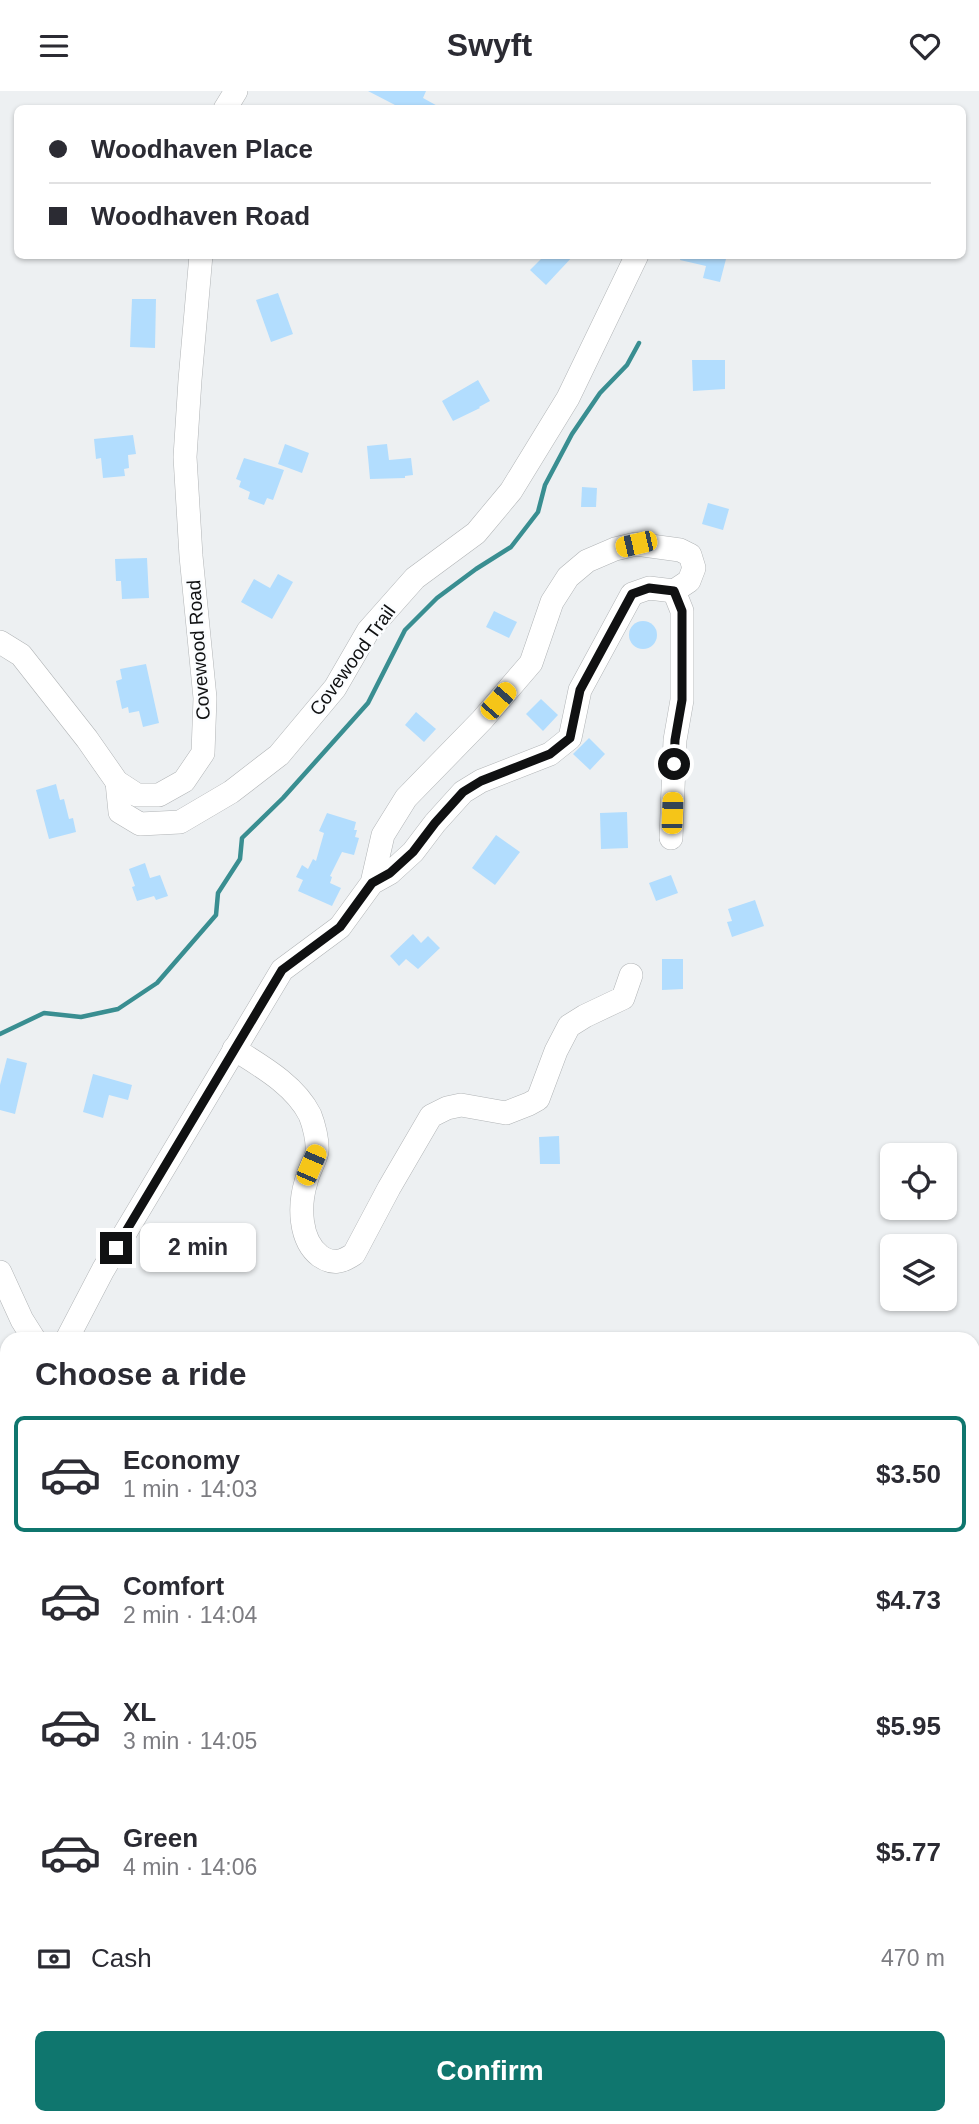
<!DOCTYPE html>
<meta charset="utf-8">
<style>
:root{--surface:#fff;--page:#f7f7f7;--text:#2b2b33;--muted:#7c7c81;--line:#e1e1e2;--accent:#0f766e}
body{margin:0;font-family:Helvetica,sans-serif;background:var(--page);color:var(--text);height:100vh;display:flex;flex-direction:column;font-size:26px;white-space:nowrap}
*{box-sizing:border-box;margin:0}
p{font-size:23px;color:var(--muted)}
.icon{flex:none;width:38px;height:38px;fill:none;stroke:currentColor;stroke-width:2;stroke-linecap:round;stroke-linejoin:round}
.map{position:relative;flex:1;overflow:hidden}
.sheet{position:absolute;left:0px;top:1241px;width:980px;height:793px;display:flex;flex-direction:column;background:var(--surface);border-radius:21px 21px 0 0;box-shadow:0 2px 5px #0004}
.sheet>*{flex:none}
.guide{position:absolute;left:14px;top:14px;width:952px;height:154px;border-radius:10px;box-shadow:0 2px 5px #0004;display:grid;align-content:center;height:154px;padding:0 35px;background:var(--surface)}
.tools{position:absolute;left:880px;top:1052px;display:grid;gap:14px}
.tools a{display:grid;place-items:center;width:77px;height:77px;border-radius:10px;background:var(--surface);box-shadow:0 2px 5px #0004;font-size:35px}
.end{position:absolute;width:32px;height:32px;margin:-16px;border:9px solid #101112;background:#fff;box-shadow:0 0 0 4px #fff}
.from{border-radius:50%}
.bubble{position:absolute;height:49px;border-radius:10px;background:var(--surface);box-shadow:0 2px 5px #0004;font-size:23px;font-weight:600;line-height:49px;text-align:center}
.car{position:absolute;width:21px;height:42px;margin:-21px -10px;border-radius:9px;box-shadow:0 0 5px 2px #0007;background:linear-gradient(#f5c518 24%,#345 0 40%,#f5c518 0 76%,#345 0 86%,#f5c518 0)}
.guide b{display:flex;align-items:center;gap:24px;height:66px;font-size:26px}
.guide b+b{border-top:2px solid var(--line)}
.guide i{width:18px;height:18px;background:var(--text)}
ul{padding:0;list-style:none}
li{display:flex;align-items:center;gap:21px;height:116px;margin:0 14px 10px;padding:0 21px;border:4px solid transparent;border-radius:10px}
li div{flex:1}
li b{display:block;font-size:26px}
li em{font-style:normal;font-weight:600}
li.selected{border-color:var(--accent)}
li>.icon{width:63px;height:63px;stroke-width:1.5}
h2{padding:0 35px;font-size:32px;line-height:84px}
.pay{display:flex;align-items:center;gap:18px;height:77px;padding:0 35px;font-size:26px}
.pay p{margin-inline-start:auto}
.primary-button{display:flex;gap:14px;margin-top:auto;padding:14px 35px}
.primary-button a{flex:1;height:80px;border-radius:10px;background:var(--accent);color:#fff;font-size:28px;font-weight:600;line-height:80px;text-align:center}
header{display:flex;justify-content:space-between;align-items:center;height:91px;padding:0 35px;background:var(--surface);font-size:32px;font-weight:600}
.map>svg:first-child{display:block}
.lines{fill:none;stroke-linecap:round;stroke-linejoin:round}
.stream{stroke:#398e91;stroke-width:4.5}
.building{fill:#b2ddfe}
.minor-casing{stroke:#b1b4b6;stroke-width:24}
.minor{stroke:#fff;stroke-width:23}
.route{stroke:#101112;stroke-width:9}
.labels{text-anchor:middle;stroke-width:5;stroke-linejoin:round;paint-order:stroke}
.street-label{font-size:19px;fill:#101112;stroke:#fbfdff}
</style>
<header><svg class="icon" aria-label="menu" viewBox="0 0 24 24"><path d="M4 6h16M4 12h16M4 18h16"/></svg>Swyft<svg class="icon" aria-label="heart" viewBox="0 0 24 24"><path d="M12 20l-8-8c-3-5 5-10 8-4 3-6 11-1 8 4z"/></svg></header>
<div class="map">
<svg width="979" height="2033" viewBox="0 0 979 2033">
<rect width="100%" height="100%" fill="#edf0f2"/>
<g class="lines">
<g class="stream">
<path d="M0,943L44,922L81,926L118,918L157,892L216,824L218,802L240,768L242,747L283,707L368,612L405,539L437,507L476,478L511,456L538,421L545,394L572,343L600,302L627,274L639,252"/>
<path d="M0,1449L7,1444"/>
</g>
</g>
<g class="building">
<path d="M368,0H426L423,7L443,18H393L395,14Z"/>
<path d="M545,164H574L546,194L530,179Z"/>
<path d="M681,164H723V167L726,168L720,191L703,187L706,175L680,169Z"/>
<path d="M278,202L293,243L271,251L256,209Z"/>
<path d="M132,208H156L155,257L130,256Z"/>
<path d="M692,269H725V298L693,300Z"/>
<path d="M478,289L490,310L479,316L480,317L453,330L442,310Z"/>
<path d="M133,344L136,363L128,364L129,377L124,378L125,385L103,387L101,367L96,368L94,348Z"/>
<path d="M285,353L309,362L302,382L278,373Z"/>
<path d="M387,353L389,369L411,367L413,384L405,385V387L370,388L367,355Z"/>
<path d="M244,367L284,379L273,409L267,407L264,414L248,408L250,401L239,396L241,390L236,388Z"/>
<path d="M582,396L597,397L596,416H581Z"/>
<path d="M708,412L729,418L723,439L702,433Z"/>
<path d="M147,467L149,507L122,508L121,490H116L115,468Z"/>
<path d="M278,483L293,491L272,528L241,511L254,488L270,497Z"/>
<path d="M494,520L517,531L509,547L486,536Z"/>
<circle cx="643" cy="544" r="14"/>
<path d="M146,573L159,632L143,636L139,620L129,622L128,616L122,618L116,590L122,588L120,578Z"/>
<path d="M541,608L558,624L543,640L526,623Z"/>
<path d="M416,621L436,638L424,651L405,634Z"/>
<path d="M589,647L605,663L590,679L573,663Z"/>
<path d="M56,693L60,709L64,708L69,728L73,727L76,741L49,748L36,699Z"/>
<path d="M627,721L628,757L601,758L600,722Z"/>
<path d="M327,722L356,731L354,739H357L355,746L359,747L354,764L342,761L330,785L332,786L330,792L341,797L332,815L298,800L303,789L296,786L302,774L308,778L313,768L316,770L324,742L319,740Z"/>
<path d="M496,744L520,761L495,794L472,777Z"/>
<path d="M145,772L150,787L160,784L168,805L156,809L154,805L137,810L132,796L135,795L129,778Z"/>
<path d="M671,784L678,802L656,810L649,792Z"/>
<path d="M755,809L764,835L732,846L727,831L732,830L728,818Z"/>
<path d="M413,843L421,852L428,845L440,857L418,878L406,868L399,875L390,865Z"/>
<path d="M662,868H683V898L662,899Z"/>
<path d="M7,967L27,972L15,1023L0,1019V994Z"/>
<path d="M93,983L132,994L128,1009L109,1004L103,1027L83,1021Z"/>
<path d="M559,1045L560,1073H540L539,1046Z"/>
</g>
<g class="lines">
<defs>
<g id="minor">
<path d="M225,18L236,0"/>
<path d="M0,551L21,564L87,648L117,691L137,704H159L184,690L203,662L205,607L191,465L185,366L190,289L201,164"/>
<path d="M117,691L120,721L140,733L180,731L231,701L279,664L335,597L368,540L415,487L476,442L511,400L568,307L637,164"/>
<path d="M671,747L675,649L682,609V520L674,500"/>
<path d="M234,958C261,975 295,994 310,1024C314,1034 318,1050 317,1061C315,1070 308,1081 306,1091C299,1114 299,1149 320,1165C333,1174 342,1171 354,1163L389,1097L431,1025L447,1017L461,1014L506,1022L529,1013L538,1008L556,960L569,935L585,925L623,907L631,884"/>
<path d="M0,1181L22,1229L34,1248"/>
<path d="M67,1248L103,1179L282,879L340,836L372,792L383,744L406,707L482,629L531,572L552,511L568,486L587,470L615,458L636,453L680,459L690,464L694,477L689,490L674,500L649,497L632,503L580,599L570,647L550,663L481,690L463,701L435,732L413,761L390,782L372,792"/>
<path d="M973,1921H979"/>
<path d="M605,2033L610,2026"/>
<path d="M776,2033L794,2026"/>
</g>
</defs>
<use href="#minor" class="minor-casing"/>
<use href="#minor" class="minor"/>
</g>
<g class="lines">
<path class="route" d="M116,1157L282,879L340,836L372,792L390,782L413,761L435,732L463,701L481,690L550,663L570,647L580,599L632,503L649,497L674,500L682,520V609L675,649L674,673"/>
</g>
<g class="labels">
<g class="street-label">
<text transform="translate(198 559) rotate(-94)" y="7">Covewood Road</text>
<text transform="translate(352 569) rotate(-54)" y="7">Covewood Trail</text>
</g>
</g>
</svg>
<div class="tools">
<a><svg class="icon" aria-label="locate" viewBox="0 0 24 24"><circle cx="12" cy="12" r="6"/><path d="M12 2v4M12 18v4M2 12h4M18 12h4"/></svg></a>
<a><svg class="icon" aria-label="layers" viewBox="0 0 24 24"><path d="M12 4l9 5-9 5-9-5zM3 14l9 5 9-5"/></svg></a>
</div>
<i class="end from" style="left:674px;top:673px"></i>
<i class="end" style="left:116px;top:1157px"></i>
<div class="bubble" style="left:140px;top:1132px;width:116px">2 min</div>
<i class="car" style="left:636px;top:453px;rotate:257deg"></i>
<i class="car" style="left:498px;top:610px;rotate:41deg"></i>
<i class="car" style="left:672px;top:722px;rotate:2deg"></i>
<i class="car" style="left:311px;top:1074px;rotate:23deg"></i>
<div class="guide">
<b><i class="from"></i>Woodhaven Place</b>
<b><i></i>Woodhaven Road</b>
</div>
<section class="sheet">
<h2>Choose a ride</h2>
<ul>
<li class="selected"><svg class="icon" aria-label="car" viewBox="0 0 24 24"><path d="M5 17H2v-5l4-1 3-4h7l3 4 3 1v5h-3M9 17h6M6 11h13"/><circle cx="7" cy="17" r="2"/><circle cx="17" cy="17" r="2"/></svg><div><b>Economy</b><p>1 min · 14:03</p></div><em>$3.50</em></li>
<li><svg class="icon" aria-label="car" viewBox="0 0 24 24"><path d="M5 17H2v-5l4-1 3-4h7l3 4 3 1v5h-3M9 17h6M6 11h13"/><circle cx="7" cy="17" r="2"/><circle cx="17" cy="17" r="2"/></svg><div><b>Comfort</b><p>2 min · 14:04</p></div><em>$4.73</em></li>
<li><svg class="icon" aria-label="car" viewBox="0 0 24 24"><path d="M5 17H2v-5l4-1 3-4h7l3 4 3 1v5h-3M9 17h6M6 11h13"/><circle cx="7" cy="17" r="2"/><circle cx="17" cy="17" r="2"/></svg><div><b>XL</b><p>3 min · 14:05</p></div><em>$5.95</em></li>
<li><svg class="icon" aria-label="car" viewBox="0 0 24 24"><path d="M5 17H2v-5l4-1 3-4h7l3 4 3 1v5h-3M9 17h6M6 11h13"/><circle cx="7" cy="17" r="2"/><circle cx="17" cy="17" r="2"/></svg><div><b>Green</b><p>4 min · 14:06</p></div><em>$5.77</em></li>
</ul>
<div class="pay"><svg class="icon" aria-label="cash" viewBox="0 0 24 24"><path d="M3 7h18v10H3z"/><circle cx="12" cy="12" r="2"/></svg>Cash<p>470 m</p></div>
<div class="primary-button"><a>Confirm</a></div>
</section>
</div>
